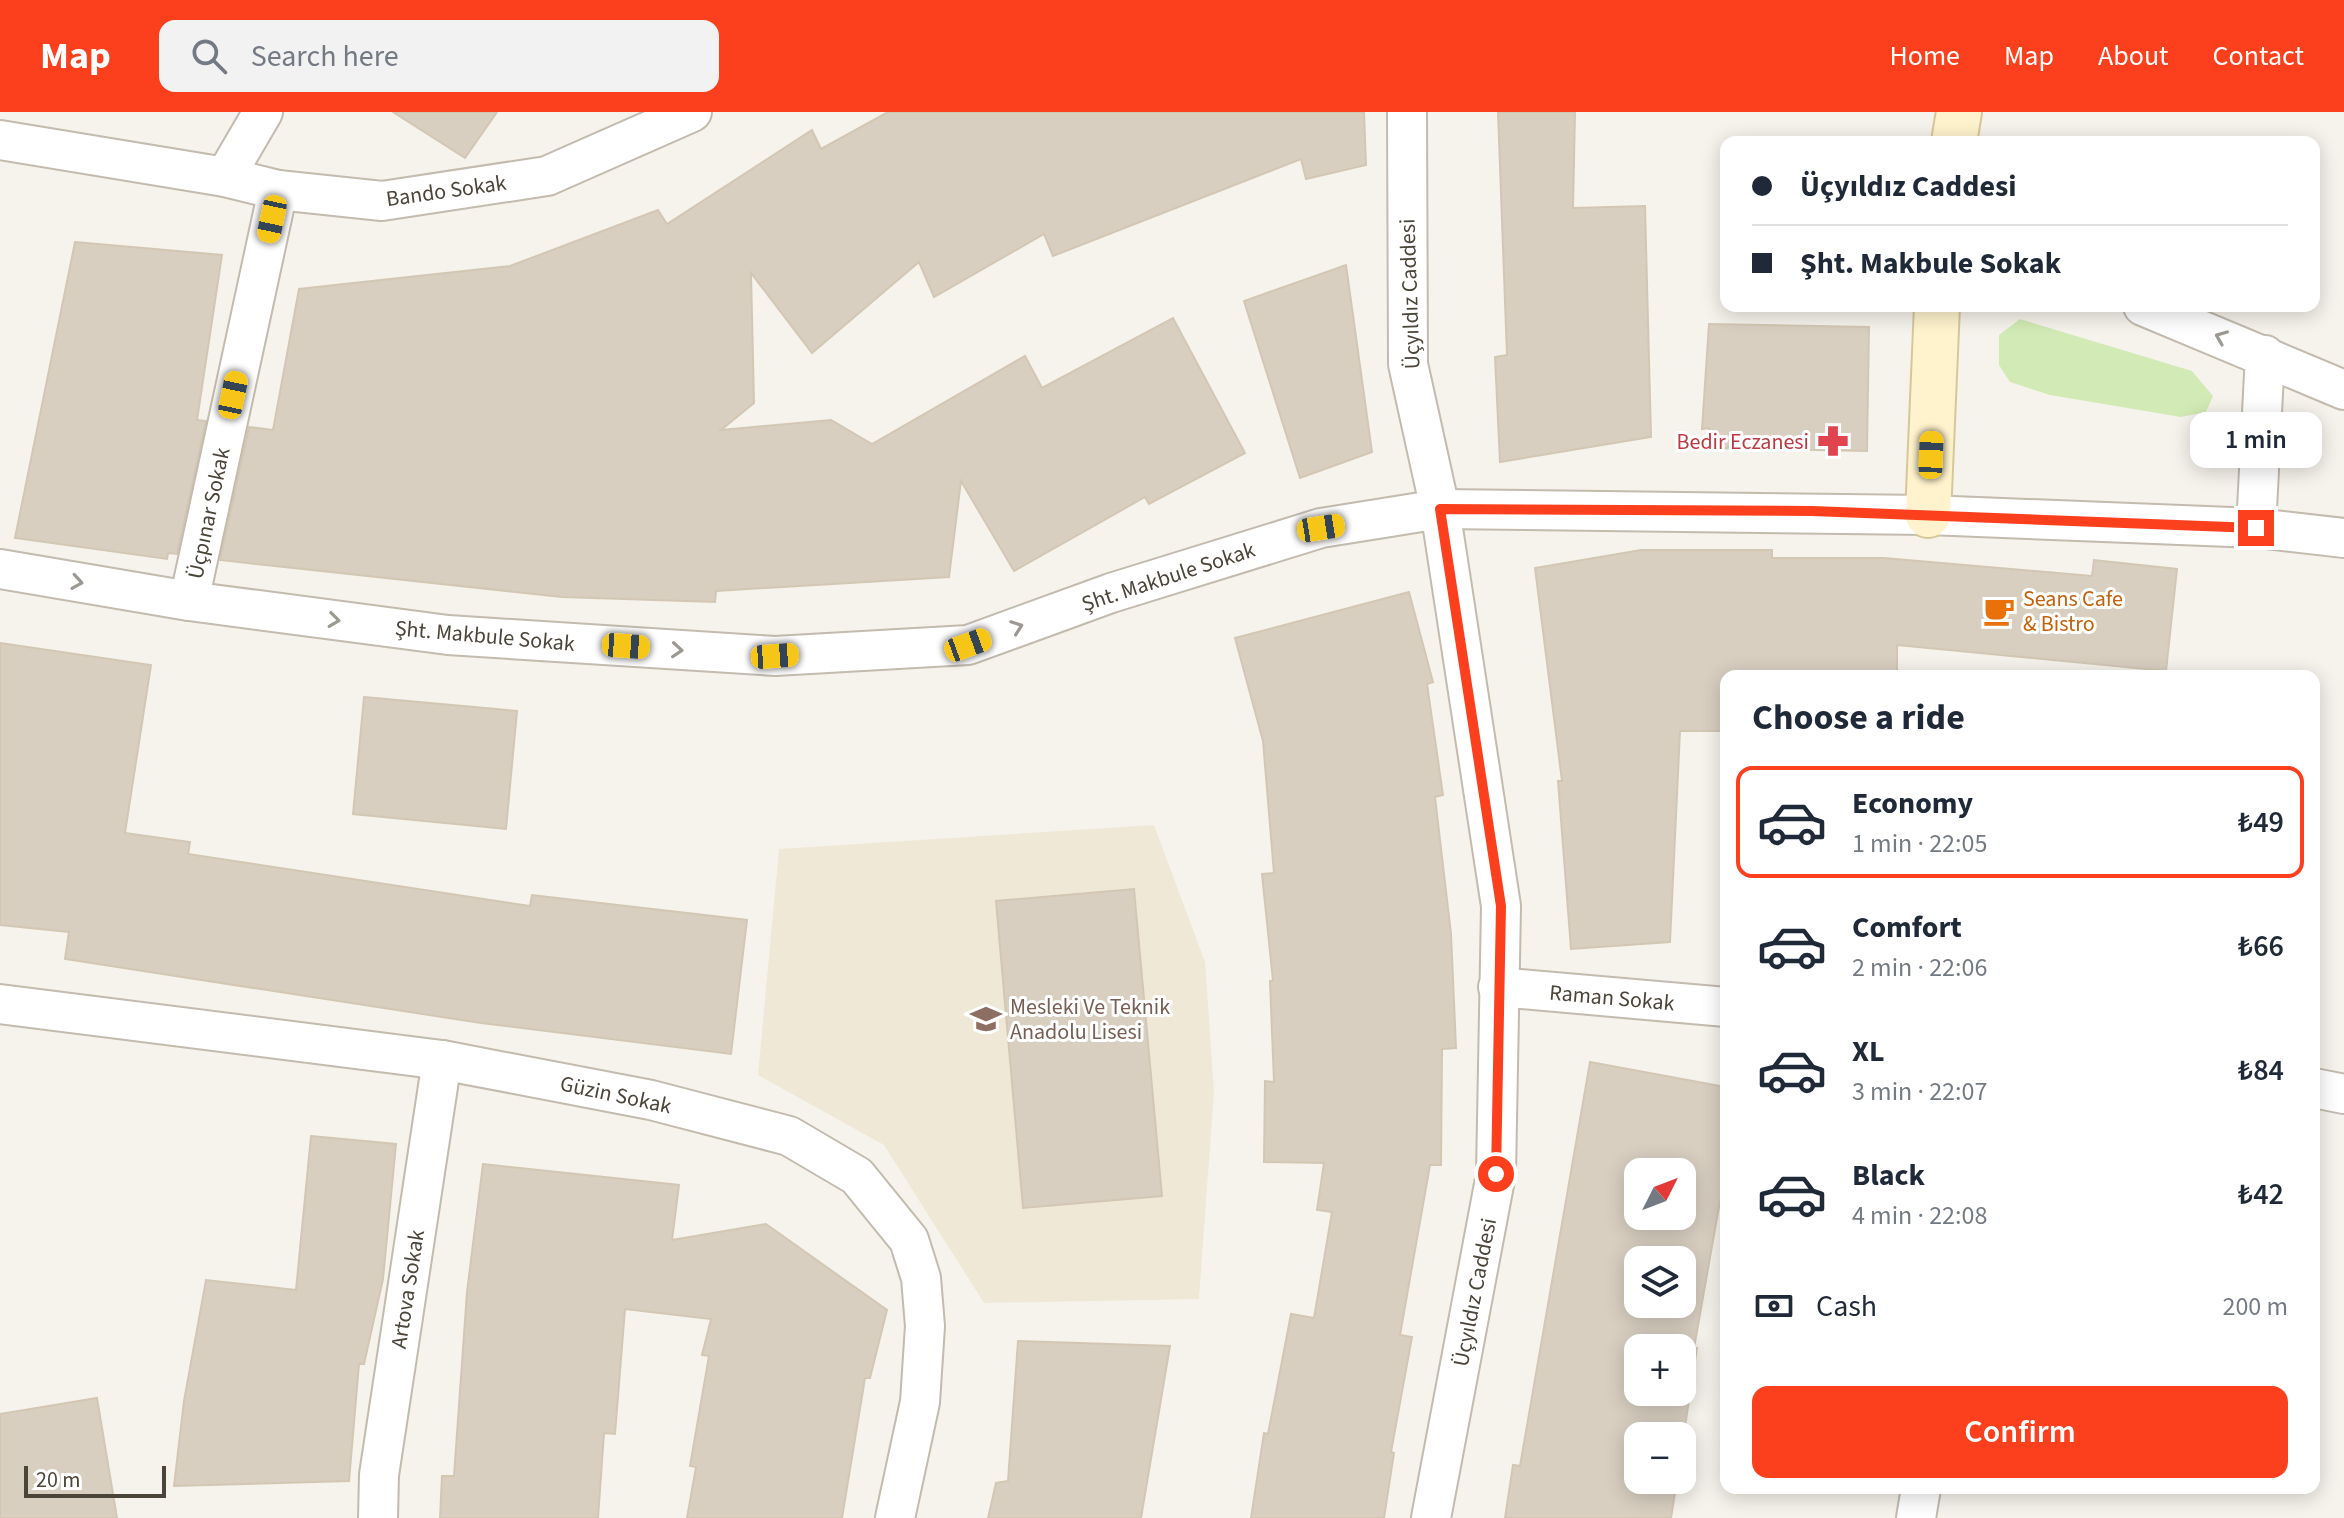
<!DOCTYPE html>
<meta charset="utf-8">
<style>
:root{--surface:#fff;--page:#f2f2f3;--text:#1f2937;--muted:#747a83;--line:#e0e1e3;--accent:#fc3f1d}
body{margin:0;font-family:"Source Sans 3",sans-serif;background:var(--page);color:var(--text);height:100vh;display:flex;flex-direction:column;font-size:30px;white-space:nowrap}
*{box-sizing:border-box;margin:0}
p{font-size:26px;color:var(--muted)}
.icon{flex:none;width:44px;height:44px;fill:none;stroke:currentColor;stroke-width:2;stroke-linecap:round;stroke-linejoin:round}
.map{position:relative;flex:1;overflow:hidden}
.drawer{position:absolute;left:1720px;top:558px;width:600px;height:824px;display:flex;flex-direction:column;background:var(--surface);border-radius:16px;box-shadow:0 4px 20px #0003}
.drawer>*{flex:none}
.top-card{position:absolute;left:1720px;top:24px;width:600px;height:176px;border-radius:16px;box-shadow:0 4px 20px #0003;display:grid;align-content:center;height:176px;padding:0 32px;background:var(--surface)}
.needle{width:52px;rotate:48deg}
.fabs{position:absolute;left:1624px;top:1046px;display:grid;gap:16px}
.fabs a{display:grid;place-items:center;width:72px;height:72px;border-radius:16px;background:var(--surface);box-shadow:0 4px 20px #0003;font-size:40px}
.scale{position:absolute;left:24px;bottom:20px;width:142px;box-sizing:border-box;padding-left:8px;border:4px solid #4b4439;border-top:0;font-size:22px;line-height:28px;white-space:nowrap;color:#4b4439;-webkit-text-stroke:6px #fff;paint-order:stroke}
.end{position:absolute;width:36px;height:36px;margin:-18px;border:10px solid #fc3f1d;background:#fff;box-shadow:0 0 0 4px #fff}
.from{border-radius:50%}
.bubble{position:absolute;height:56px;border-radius:16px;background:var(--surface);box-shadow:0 4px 20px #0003;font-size:26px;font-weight:600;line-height:56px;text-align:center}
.car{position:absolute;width:24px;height:48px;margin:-24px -12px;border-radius:10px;box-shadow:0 0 6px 2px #0007;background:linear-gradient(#f5c518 24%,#345 0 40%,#f5c518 0 76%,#345 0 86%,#f5c518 0)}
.top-card b{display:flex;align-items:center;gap:28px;height:76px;font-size:30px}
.top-card b+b{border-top:2px solid var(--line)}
.top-card i{width:20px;height:20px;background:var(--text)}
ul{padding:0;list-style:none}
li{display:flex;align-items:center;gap:24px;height:112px;margin:0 16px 12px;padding:0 16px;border:4px solid transparent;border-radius:16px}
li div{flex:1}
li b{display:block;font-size:30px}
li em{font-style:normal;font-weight:600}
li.active{border-color:var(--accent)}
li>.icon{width:72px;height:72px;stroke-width:1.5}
h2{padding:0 32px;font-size:36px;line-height:96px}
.pay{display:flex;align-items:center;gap:20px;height:88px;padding:0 32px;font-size:30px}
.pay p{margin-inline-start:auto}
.action{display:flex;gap:16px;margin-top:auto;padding:16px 32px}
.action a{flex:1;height:92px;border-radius:16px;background:var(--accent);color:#fff;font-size:32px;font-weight:600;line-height:92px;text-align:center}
header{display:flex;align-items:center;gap:48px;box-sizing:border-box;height:112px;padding:0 40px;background:var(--accent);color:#fff}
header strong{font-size:38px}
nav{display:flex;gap:44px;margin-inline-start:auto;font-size:28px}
.search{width:560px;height:72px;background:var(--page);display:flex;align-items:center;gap:20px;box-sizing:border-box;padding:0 28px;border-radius:16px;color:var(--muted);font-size:30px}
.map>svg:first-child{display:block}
.education{fill:#efe8d6}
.green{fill:#d2eab5}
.building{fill:#d8cfc1;stroke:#d3c7b4;stroke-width:2;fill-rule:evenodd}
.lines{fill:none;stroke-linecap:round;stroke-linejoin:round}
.street-casing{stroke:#c2bbae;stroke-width:42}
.secondary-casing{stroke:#d6c79b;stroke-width:48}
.street{stroke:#fff;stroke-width:38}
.secondary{stroke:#fff3cd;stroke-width:44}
.oneway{stroke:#9c9892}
.route{stroke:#fc3f1d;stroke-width:10}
.labels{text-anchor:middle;stroke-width:6;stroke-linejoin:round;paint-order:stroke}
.street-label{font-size:22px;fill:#4b4439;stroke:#fff}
.health-label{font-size:22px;fill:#be3a42;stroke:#fff;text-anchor:end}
.food-label{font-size:22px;fill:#c56008;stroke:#fff;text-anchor:start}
.education-label{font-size:22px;fill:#785e54;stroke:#fff;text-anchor:start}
</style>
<header>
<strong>Map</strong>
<div class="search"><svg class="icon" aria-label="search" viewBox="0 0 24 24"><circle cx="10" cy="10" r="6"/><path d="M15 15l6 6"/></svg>Search here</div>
<nav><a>Home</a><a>Map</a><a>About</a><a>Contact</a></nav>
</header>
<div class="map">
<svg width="2344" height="1406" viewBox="0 0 2344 1406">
<rect width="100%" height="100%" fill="#f6f3ec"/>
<path class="education" d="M1154,713L1205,850L1214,979L1199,1187L984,1191L884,1033L758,963L779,737Z"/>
<path class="green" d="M2020,207L2192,259L2213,284L2206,300L2181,305L2050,283L2010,270L1999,253V223Z"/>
<g class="building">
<path d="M393,0H497L465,46Z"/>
<path d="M888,0H1364L1366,53L1306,67L1301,47L1053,144L1044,122L934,185L919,150L812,241L751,161L754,291L721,318L831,308L872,332L1025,244L1042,276L1173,206L1245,341L1149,392L1145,385L1014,459L961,369L949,465L716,479L715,490L562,485L220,448L249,315L273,318L299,177L510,154L658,98L667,112L812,18L821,37Z"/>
<path d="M1498,0H1575L1573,96L1645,94L1651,325L1500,350L1495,245L1507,243Z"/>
<path d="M75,130L222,143L197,308L206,309L177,442L168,441L167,447L15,426Z"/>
<path d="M1346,153L1372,340L1300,366L1244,189Z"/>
<path d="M1709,212L1869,215L1867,339L1708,336L1709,316L1702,317Z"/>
<path d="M1641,438H1772V446H1884L2092,464L2094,448L2177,457L2166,559L1897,533V564H1726V619H1680L1670,830L1571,837L1558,669H1562L1535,456Z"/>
<path d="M1409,480L1433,570L1427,572L1443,683L1435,685L1451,822L1456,936L1442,937L1441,1053H1430L1400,1223L1412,1225L1391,1340L1394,1341L1384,1406H1251L1264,1321L1268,1322L1291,1202L1314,1206L1332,1100L1317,1098L1324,1051L1264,1050L1265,969L1274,970L1270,869H1273L1262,762L1274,761L1263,629L1235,526Z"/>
<path d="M0,531L151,553L125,721L190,730L188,742L530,794L532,783L747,808L731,942L481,911L65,847L69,820L0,813Z"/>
<path d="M364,585L517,599L506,717L353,702Z"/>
<path d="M1134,777L1162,1084L1023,1096L996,789Z"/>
<path d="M1590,950L1726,975V1090L1720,1089L1694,1236H1697L1682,1334V1324H1638V1368H1677L1671,1406H1505L1513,1353L1520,1354ZM1638,1060H1682V1104H1638ZM1638,1148H1682V1192H1638ZM1638,1236H1682V1280H1638Z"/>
<path d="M311,1024L396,1032L383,1167L364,1252H359L349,1369L174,1374L184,1289L206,1168L296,1178Z"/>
<path d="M483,1052L679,1073L672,1128L766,1112L887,1198L870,1266H865L842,1406H687L696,1355L690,1354L709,1244L702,1243L711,1207L625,1197L615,1322L604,1321L598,1406H440L442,1364H454L467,1180Z"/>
<path d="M1018,1229L1170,1234L1141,1406H988L996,1371L1008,1369Z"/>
<path d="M97,1286L117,1406H0V1302Z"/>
</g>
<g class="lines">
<defs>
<g id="street">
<path d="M1407,0L1408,252L1440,397L1501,794L1496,1062L1431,1406"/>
<path d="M0,28L225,65L278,78L382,89L547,64L692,0"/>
<path d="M225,65L263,0"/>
<path d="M2143,194L2344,278"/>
<path d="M2256,416L2265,243"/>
<path d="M0,457L189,489L448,523L775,544L968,533L1111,481L1321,416L1440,397L1928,403L2256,416L2344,426"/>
<path d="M189,489L278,78"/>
<path d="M1498,875L1726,895"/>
<path d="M0,892L442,948L651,988L789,1024L857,1064L909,1128L921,1166L925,1214L920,1290L895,1406"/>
<path d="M2314,976L2344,982"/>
<path d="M378,1406L379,1363L442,948"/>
<path d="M1916,1406L1921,1376"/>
</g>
<g id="secondary">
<path d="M1954,30L1959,0"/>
<path d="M1928,403L1937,194"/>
</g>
</defs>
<use href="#street" class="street-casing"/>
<use href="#secondary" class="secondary-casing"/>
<use href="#street" class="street"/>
<use href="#secondary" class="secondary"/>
</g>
<defs><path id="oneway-chevron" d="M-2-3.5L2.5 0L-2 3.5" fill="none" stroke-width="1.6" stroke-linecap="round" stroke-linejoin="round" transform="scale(2)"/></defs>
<g class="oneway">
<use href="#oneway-chevron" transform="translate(2221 225) rotate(-158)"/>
<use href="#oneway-chevron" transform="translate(77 470) rotate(9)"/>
<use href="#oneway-chevron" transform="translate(334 508) rotate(7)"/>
<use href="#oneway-chevron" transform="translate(1017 515) rotate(-20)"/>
<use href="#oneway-chevron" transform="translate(677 538) rotate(4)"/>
</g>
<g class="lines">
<path class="route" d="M1496,1062L1501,794L1440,397L1812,399L2256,416"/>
</g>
<defs>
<symbol id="pharmacy-bare" viewBox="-9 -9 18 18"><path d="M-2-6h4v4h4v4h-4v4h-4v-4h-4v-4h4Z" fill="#e0444e" stroke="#fff" stroke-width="2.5" paint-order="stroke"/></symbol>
<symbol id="cafe-bare" viewBox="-9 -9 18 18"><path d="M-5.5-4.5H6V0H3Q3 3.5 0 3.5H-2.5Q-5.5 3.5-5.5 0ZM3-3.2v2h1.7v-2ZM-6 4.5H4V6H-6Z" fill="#e8710a" stroke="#fff" stroke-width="2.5" paint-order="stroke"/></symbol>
<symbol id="school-bare" viewBox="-9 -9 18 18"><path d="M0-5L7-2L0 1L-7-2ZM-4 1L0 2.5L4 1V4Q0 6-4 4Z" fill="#8d6e63" stroke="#fff" stroke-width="2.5" paint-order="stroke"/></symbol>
</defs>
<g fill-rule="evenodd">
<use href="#pharmacy-bare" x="1811" y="307" width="44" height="44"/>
<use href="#cafe-bare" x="1977" y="477" width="44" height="44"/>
<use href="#school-bare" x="964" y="885" width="44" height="44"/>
</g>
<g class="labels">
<g class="street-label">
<text transform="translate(446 78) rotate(-8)" y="8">Bando Sokak</text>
<text transform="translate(1409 182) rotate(-92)" y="8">Üçyıldız Caddesi</text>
<text transform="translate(208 401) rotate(-78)" y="8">Üçpınar Sokak</text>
<text transform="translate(1168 464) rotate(-18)" y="8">Şht. Makbule Sokak</text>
<text transform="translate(485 523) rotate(5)" y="8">Şht. Makbule Sokak</text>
<text transform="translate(1612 885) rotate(5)" y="8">Raman Sokak</text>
<text transform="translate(616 982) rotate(12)" y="8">Güzin Sokak</text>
<text transform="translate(407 1177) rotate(-81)" y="8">Artova Sokak</text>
<text transform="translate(1474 1180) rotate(-79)" y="8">Üçyıldız Caddesi</text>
</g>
<g class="health-label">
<text x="1809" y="337">Bedir Eczanesi</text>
</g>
<g class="food-label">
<text x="2023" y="494">Seans Cafe<tspan x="2023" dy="25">&amp; Bistro</tspan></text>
</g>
<g class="education-label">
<text x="1010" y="902">Mesleki Ve Teknik<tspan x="1010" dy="25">Anadolu Lisesi</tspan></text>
</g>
</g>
</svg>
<div class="fabs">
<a><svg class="needle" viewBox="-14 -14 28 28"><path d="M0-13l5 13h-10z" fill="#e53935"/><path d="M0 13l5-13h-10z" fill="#747a83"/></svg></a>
<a><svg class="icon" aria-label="layers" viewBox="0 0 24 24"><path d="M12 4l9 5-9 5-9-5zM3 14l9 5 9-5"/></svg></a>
<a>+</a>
<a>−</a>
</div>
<div class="scale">20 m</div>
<i class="end from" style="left:1496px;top:1062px"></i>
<i class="end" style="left:2256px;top:416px"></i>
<div class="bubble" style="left:2190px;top:300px;width:132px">1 min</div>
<i class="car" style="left:272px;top:107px;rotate:192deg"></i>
<i class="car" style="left:233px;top:283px;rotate:12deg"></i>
<i class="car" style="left:1931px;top:343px;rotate:2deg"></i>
<i class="car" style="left:1321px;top:416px;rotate:81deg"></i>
<i class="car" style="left:968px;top:533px;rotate:70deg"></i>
<i class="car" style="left:626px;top:534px;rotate:94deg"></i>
<i class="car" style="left:775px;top:544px;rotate:86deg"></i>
<div class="top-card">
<b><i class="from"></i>Üçyıldız Caddesi</b>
<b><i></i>Şht. Makbule Sokak</b>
</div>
<section class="drawer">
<h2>Choose a ride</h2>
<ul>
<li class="active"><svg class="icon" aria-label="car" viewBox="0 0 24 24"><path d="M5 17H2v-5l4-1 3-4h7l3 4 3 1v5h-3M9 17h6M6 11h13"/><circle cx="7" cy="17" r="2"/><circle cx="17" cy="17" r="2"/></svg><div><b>Economy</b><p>1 min · 22:05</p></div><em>₺49</em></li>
<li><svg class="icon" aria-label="car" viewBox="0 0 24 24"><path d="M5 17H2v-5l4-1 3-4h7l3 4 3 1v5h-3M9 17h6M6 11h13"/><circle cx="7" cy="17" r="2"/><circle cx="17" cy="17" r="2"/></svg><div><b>Comfort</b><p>2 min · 22:06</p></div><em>₺66</em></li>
<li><svg class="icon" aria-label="car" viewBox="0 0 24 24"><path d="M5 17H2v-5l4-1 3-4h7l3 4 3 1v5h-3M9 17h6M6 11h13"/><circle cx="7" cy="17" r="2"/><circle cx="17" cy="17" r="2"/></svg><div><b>XL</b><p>3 min · 22:07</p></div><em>₺84</em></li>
<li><svg class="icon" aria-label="car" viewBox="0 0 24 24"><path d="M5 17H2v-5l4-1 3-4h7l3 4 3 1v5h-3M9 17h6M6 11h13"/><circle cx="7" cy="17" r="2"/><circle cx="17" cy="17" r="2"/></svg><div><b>Black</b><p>4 min · 22:08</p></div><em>₺42</em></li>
</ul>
<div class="pay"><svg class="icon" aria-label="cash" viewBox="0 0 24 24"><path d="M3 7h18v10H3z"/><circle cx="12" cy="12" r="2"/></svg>Cash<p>200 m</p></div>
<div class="action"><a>Confirm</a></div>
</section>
</div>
